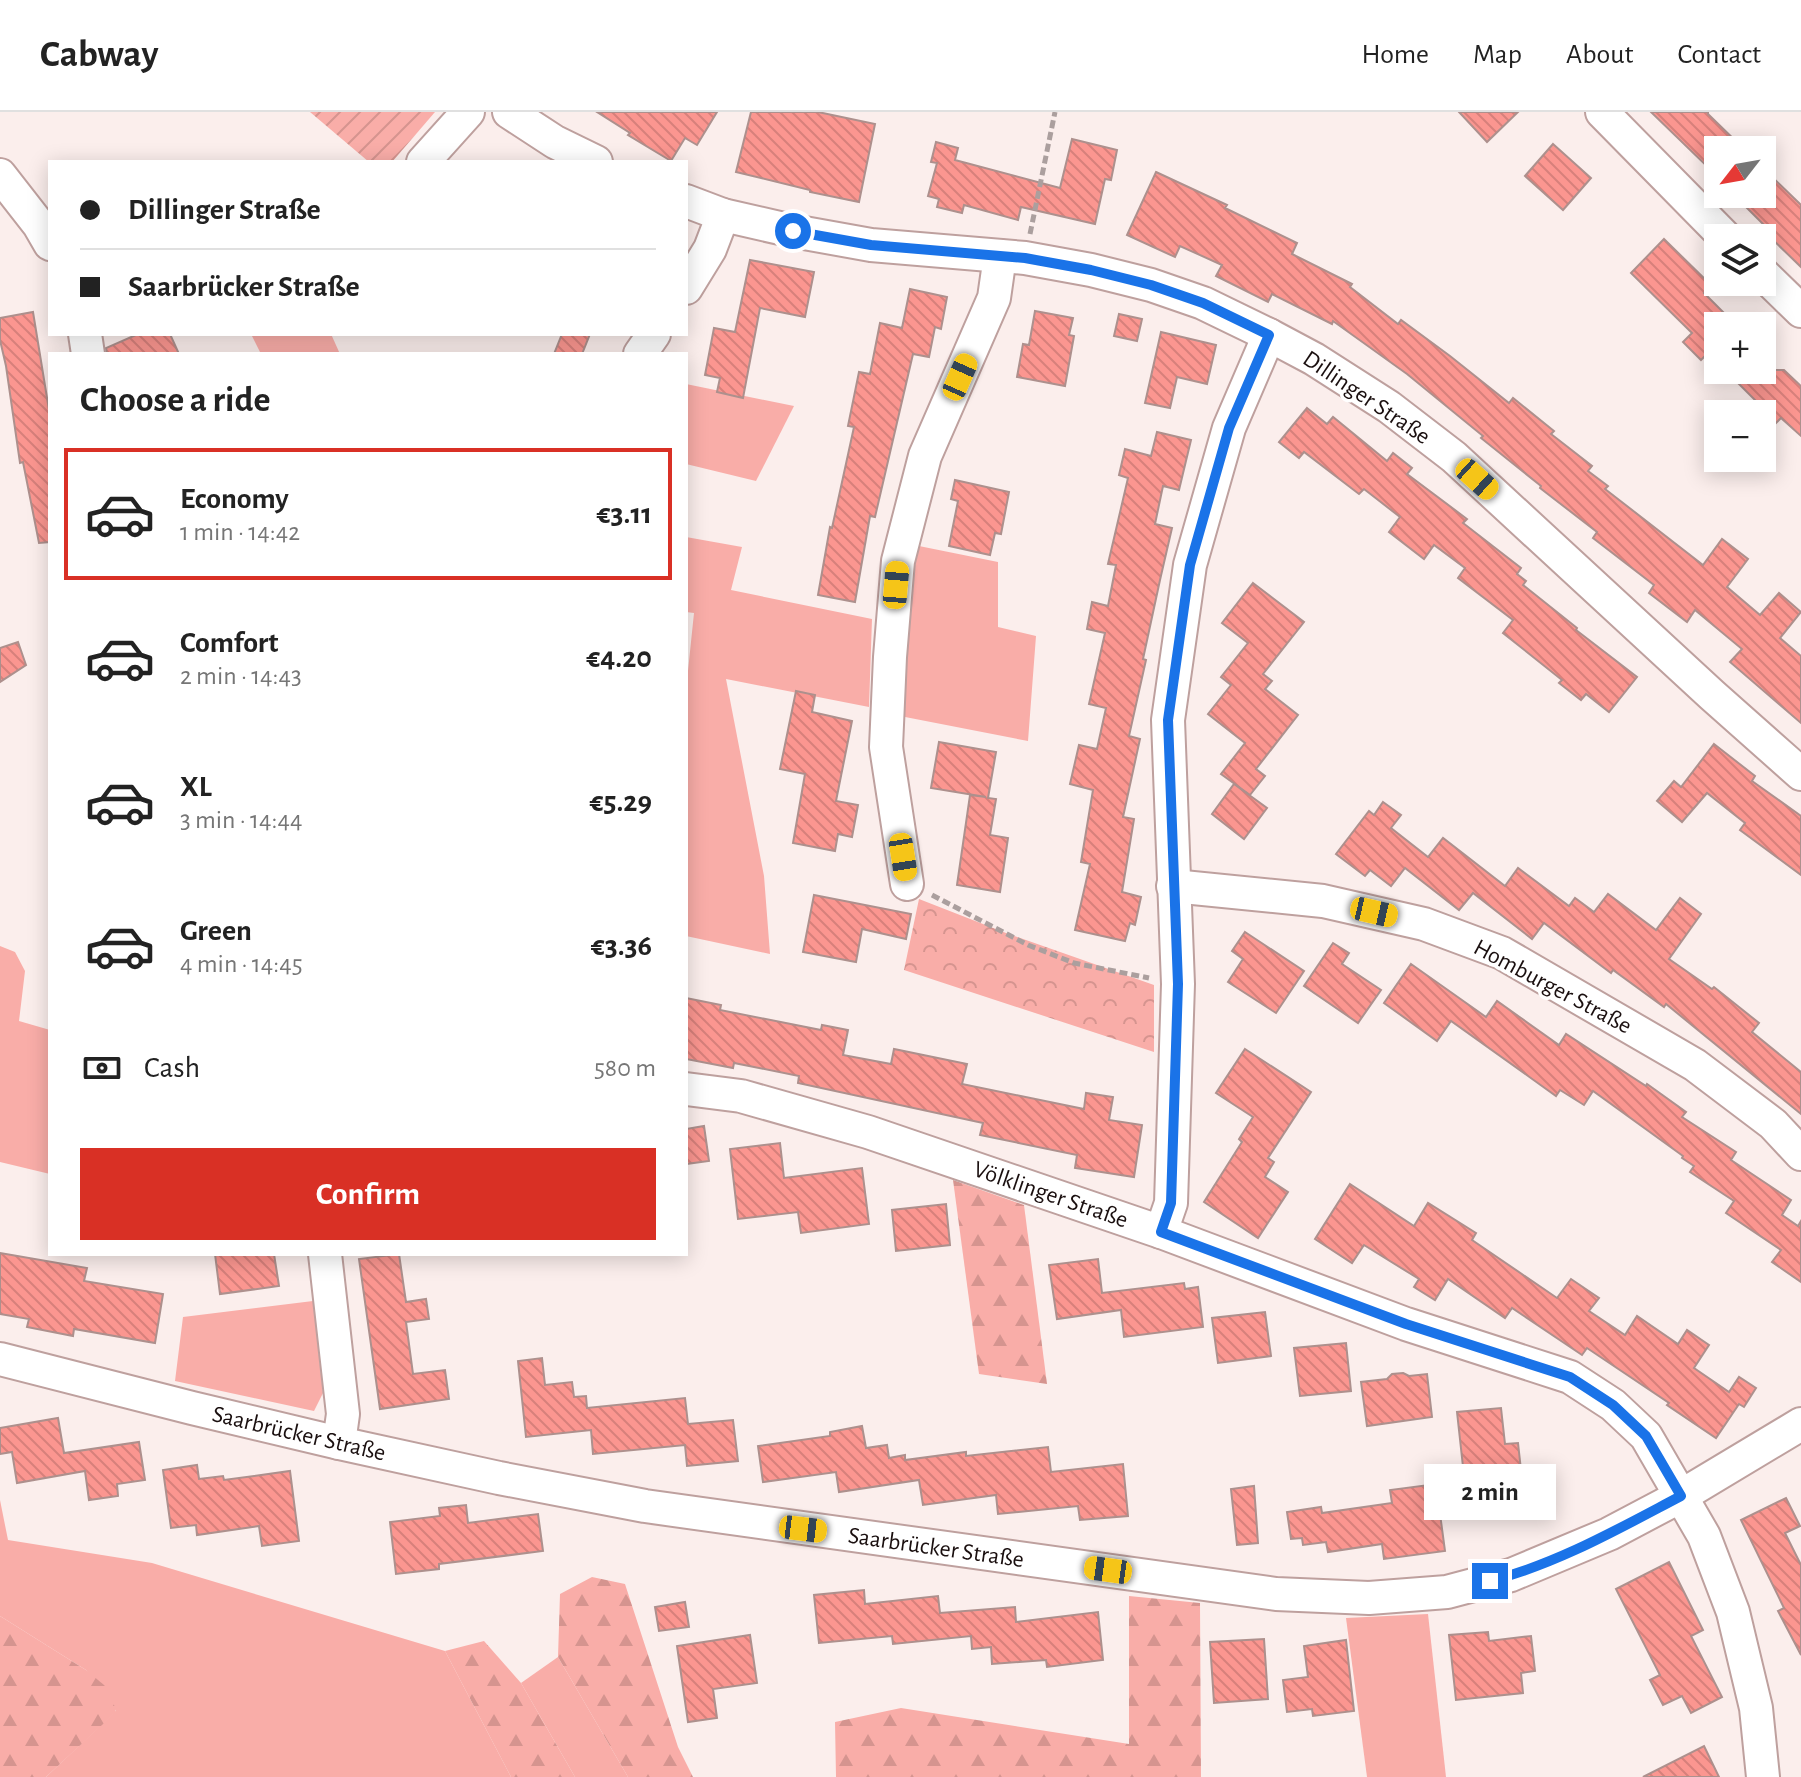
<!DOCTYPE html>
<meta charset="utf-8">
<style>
:root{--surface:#fff;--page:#f2f2f2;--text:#222;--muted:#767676;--line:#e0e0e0;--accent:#d93025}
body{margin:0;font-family:"Alegreya Sans",sans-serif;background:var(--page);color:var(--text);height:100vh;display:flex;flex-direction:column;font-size:30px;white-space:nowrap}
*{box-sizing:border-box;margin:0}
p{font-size:26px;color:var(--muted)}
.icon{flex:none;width:44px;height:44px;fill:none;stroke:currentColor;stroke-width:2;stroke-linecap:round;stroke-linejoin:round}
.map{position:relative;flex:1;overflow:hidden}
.sheet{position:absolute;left:48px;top:240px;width:640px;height:904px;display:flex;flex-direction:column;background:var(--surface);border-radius:0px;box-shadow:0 4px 20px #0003}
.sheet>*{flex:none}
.top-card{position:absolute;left:48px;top:48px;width:640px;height:176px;border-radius:0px;box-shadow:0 4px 20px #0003;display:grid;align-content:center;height:176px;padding:0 32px;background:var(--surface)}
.needle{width:52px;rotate:239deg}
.buttons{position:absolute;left:1704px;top:24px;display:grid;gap:16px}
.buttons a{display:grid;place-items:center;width:72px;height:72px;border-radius:0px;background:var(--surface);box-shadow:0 4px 20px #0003;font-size:40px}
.end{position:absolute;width:36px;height:36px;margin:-18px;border:10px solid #1a73e8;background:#fff;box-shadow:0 0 0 4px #fff}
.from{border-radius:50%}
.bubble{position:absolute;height:56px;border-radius:0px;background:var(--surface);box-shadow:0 4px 20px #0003;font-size:26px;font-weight:600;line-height:56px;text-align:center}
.car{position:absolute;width:24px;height:48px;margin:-24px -12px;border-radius:10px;box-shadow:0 0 6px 2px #0007;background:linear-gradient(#f5c518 24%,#345 0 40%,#f5c518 0 76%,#345 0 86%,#f5c518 0)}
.top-card b{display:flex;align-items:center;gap:28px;height:76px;font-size:30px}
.top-card b+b{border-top:2px solid var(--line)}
.top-card i{width:20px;height:20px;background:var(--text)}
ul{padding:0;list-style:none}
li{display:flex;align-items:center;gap:24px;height:132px;margin:0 16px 12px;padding:0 16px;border:4px solid transparent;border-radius:0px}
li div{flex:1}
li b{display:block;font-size:30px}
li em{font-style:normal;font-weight:600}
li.selected{border-color:var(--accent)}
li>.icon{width:72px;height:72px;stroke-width:1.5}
h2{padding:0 32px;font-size:36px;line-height:96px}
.pay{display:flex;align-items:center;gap:20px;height:88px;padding:0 32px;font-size:30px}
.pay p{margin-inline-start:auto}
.action{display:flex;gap:16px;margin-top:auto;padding:16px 32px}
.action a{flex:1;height:92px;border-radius:0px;background:var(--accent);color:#fff;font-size:32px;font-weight:600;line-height:92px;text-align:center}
header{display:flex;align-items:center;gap:48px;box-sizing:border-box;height:112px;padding:0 40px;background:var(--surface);border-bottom:2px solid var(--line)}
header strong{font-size:38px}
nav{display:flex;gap:44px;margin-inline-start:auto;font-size:28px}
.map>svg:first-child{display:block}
.grass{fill:#f9ada8}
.forest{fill:url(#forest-firs)}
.park{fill:url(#park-crowns)}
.garden{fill:url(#garden-furrows)}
.building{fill:url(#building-back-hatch);stroke:#ad908d;stroke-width:2}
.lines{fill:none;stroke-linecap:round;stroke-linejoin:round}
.minor-casing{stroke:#bea09e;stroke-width:36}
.path{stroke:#ab9f9e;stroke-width:5;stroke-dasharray:8 4;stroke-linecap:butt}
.minor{stroke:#fff;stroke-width:32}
.route{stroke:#1a73e8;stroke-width:10}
.labels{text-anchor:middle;stroke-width:7;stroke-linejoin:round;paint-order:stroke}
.street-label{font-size:24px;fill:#1a0f0f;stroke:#fff}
</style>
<header>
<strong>Cabway</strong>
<nav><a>Home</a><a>Map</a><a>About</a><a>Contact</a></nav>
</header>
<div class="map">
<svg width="1801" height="1665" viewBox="0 0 1801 1665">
<defs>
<pattern id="forest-firs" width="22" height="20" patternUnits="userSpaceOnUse" patternTransform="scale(2)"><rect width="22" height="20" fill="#f9ada8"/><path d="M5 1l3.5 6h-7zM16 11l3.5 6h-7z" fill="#d5948f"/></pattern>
<pattern id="park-crowns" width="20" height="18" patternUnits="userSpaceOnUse" patternTransform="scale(2)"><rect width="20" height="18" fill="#f9ada8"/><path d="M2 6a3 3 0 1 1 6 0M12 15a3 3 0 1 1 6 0" fill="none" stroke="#d5948f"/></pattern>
<pattern id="garden-furrows" width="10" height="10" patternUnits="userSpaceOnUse" patternTransform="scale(2)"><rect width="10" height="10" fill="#f9ada8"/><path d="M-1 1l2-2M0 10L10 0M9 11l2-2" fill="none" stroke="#d5948f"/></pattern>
<pattern id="building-back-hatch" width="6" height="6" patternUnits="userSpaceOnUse" patternTransform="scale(2)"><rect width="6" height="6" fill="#fb9690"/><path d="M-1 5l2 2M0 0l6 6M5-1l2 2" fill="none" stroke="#d7807b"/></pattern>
</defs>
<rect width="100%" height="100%" fill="#fbeeec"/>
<g class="grass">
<path d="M251,222H331L340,242H261Z"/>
<path d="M686,272L794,294L756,369L686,352Z"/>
<path d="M686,425L742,435L731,478L872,507L869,595L726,567L764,764L770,842L686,824V578L694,501L686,500Z"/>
<path d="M914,433L998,450V515L1036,524L1028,629L900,604Z"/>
<path d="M0,834L15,840L25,859L19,909L50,918V1062L0,1050Z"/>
<path d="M313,1189L323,1281L314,1299L175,1269L183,1205Z"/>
<path d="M0,1388L8,1428L152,1451L445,1539L511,1665H46L116,1599L86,1558L0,1504Z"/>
<path d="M1428,1502L1446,1665H1367L1346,1506Z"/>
<path d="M558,1545L628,1665H575L521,1571Z"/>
</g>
<g class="forest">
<path d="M953,1068L1024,1093L1047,1272L979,1262Z"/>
<path d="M592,1465L625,1472L678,1635L693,1665H628L558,1545L560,1482Z"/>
<path d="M1129,1484L1200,1491L1201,1665H836L835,1610L901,1596L1129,1632Z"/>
<path d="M0,1504L86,1558L110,1578L116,1600L46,1665H0Z"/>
<path d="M484,1529L521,1571L575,1665H511L445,1539Z"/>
</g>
<path class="park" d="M919,787L1006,821L1154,873V940L904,858Z"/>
<path class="garden" d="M310,0H435L392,50H369Z"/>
<g class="building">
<path d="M597,0H717L697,33L685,26L671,49L628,23L630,21Z"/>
<path d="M751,0H818L875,12L859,90L810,80V78L736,60Z"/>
<path d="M1459,0H1518L1487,30Z"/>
<path d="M1651,0H1708V2L1745,38H1718V65Z"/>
<path d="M1072,27L1117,38L1111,68L1105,67L1095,112L1021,95L1018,108L964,93L962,101L937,95L939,87L928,84L937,51L931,50L936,30L958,36L955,48L1060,76Z"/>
<path d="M1553,32L1591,66L1563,98L1525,64Z"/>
<path d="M1762,55L1801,93V155L1770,125L1773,122L1733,82H1762Z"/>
<path d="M1156,60L1227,93L1225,96L1297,131L1292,142L1352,172L1350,175L1398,212L1401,208L1450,244L1509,291L1513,286L1554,319L1551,322L1592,354L1588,359L1608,374L1605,377L1703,453L1722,427L1748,447L1727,475L1760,503L1779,481L1801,500L1780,526L1801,544V611L1730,550L1742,537L1695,498L1687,510L1649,481L1654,473L1593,426L1597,420L1540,376L1541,374L1481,326L1483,324L1407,262L1333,209L1332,212L1272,182L1268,190L1216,164L1222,153L1180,134L1175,145L1127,123Z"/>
<path d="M1664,127L1712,174L1704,181L1737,214H1718V251L1708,241L1701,248L1683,230L1692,221L1631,161Z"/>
<path d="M750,148L814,160L805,205L760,196L743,286L717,280L720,266L705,263L714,216L735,220Z"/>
<path d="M910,177L947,185L941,217L935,215L929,245L913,242L875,405L870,404L855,490L818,483L830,415L832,416L854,315L848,314L859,260L870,262L880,211L902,216Z"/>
<path d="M1035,199L1073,206L1069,223L1074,224L1065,274L1017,265L1023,232L1029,233Z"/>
<path d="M33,200L50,304V430L39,431L23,350L20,351L6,254L0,228V206Z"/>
<path d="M1119,202L1142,207L1137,229L1114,224Z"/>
<path d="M1161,220L1216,233L1207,272L1177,265L1170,296L1145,291Z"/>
<path d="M138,222H170L179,242H107L106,236Z"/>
<path d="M562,222H590L582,242H554Z"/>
<path d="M1725,258H1784L1801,274V324L1781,306L1769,318L1762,312V302H1751L1747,298L1756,289Z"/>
<path d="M1307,296L1327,312L1333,305L1387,349L1393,341L1412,356L1407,362L1467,407L1463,411L1521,456L1517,462L1526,469L1523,473L1577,516L1576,518L1637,565L1609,600L1586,582L1581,588L1559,571L1562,568L1503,521L1513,508L1458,466L1465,456L1434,433L1424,447L1389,420L1400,405L1364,377L1359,382L1304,340L1299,346L1279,330Z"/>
<path d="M1157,320L1191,328L1179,378L1163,374L1155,412L1172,416L1160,468L1143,547L1146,548L1129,624L1140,627L1123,705L1134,707L1122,780L1141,785L1135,813L1130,811L1125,829L1075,818L1090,752L1081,750L1093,678L1070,672L1079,633L1097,637L1106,596L1089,592L1105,521L1087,517L1092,490L1108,494L1116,453L1108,452L1128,366L1119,363L1125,337L1151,344Z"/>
<path d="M955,368L1009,380L1001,422L995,421L990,443L949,434L958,389L951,387Z"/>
<path d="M1253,471L1304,510L1263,562L1272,569L1265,577L1298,603L1256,657L1265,664L1250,683L1221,662L1245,631L1208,602L1231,573L1221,565L1248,531L1222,511Z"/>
<path d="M18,530L26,553L0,570V536Z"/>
<path d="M796,579L815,583L812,600L852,609L836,689L858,693L852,725L838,722L835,739L793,731L805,662L780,657Z"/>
<path d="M939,630L996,640L988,686L996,687L990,723L1008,726L1000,780L957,773L970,683L986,685L931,676Z"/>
<path d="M1714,632L1755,664L1752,669L1801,704V763L1740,718L1745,711L1707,681L1682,710L1657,689L1674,669L1681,675Z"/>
<path d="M1234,672L1267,696L1244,727L1212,702Z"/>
<path d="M1383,690L1401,703L1391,716L1428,745L1443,726L1505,774L1518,756L1569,794L1575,786L1594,800L1608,782L1656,818L1680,786L1701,802L1669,847L1712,877L1714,875L1759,911L1752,920L1801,960V1002L1666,892L1664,895L1613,858L1611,861L1544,811L1532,827L1473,781L1459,798L1405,756L1391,774L1370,758L1365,764L1336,742L1369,699L1374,703Z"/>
<path d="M814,783L911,802L906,827L862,817L856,850L803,840Z"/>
<path d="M1245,820L1304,859L1276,901L1228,870L1243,847L1232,839Z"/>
<path d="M1333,831L1349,841L1342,852L1381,878L1358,911L1304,874Z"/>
<path d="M1411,852L1486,905L1497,889L1559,933L1566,922L1646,974L1647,972L1686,1000L1682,1005L1736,1040L1731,1048L1791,1088L1782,1103L1798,1114L1801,1109V1170L1772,1150L1781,1138L1726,1101L1734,1089L1690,1060L1694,1054L1682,1046L1683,1044L1593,979L1584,993L1560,978L1556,984L1451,909L1437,929L1384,891Z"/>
<path d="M686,886L721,893L720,898L821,918L822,913L848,918L843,943L891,952L894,937L967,952L962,972L1084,997L1086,981L1113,985L1109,1008L1142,1013L1134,1065L1075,1056L1077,1043L980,1023L983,1011L798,971L799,964L734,951L733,956L686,947Z"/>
<path d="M1245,937L1311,980L1268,1046L1274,1050L1265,1065L1288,1080L1258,1126L1204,1090L1242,1030L1239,1027L1253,1005L1216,981Z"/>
<path d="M704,1014L709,1049L686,1052V1017Z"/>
<path d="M780,1031L784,1066L862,1056L869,1112L801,1121L798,1100L738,1107L730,1037Z"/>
<path d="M1350,1072L1414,1114L1428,1091L1476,1121L1472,1128L1557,1186L1571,1167L1599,1186L1589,1199L1625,1223L1637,1204L1678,1232L1687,1218L1709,1233L1694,1256L1729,1280L1739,1265L1756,1276L1744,1295L1739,1292L1716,1326L1667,1293L1669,1291L1587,1236L1582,1243L1512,1196L1505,1206L1448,1167L1435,1188L1414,1175L1419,1167L1364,1133L1352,1151L1315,1127Z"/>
<path d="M946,1092L950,1133L896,1139L892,1098Z"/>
<path d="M0,1141L87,1156L84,1169L163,1182L155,1231L74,1217L73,1224L27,1215L29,1207L0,1202Z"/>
<path d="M215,1142H274L279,1174L220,1182Z"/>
<path d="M399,1142L406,1190L426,1187L429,1207L406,1210L413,1262L445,1258L449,1287L380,1297L359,1147Z"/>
<path d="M1098,1147L1102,1181L1184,1171L1185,1177L1198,1175L1203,1215L1124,1225L1121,1198L1057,1207L1049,1153Z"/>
<path d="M1265,1200L1271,1244L1218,1251L1212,1206Z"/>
<path d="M1346,1231L1351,1279L1300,1284L1294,1236Z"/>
<path d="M542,1246L545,1273L572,1270L574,1285L586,1284L587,1296L685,1286L688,1312L733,1308L738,1349L687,1354L685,1333L593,1342L591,1318L526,1325L518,1249Z"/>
<path d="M1403,1261L1409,1264L1427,1262L1432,1305L1367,1314L1361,1270L1387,1267L1392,1262Z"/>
<path d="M1501,1296L1505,1332L1518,1331L1522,1367L1465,1373L1457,1300Z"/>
<path d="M58,1306L64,1341L139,1330L145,1368L117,1372L118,1384L89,1388L85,1359L17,1371L12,1340L0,1342V1316Z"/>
<path d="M862,1314L866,1336L887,1333L889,1346L905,1343V1348L966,1340V1344L1048,1335L1051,1360L1123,1352L1128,1404L1080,1408L1078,1394L998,1402L996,1383L923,1393L919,1368L839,1380L836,1360L763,1370L758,1334L830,1324V1320Z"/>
<path d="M197,1353L199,1367L223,1364L224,1368L290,1359L299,1429L262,1434L259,1414L197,1423L196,1413L171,1416L163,1358Z"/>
<path d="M1436,1372L1445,1439L1384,1447L1382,1432L1328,1440L1326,1430L1303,1433L1302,1426L1291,1427L1287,1400L1321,1395L1322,1401L1392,1391L1390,1378Z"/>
<path d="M1254,1374L1258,1431L1237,1433L1231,1377Z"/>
<path d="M1786,1386L1800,1414L1785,1421L1801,1453V1543L1778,1499L1784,1496L1741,1408Z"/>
<path d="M466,1393L468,1411L538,1402L543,1439L439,1452V1457L396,1462L390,1410L440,1404L439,1396Z"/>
<path d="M1669,1450L1703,1518L1691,1524L1722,1585L1691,1601L1682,1584L1663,1593L1650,1568L1660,1563L1616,1477Z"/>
<path d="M864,1478L865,1492L938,1484L940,1501L1015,1495L1016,1510L1098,1500L1103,1548L1047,1555L1046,1548L992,1552L991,1535L972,1537L971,1524L893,1532L892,1524L819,1531L814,1483Z"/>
<path d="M685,1490L689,1515L659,1519L655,1495Z"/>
<path d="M1488,1520L1489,1529L1531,1524L1535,1559L1521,1561L1523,1581L1456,1588L1449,1523Z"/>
<path d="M750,1523L757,1571L713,1577L717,1606L688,1610L677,1534Z"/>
<path d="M1264,1527L1268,1587L1214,1591L1210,1530Z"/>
<path d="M1346,1528L1354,1599L1313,1604L1312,1597L1287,1600L1283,1568L1308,1565L1304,1534Z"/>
<path d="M1704,1634L1719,1665H1643Z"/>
</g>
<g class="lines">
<defs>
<g id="minor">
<path d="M509,0L555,30L596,50"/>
<path d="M1602,0L1726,126"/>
<path d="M423,50L468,0"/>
<path d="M0,63L39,113L50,132"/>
<path d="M686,89L723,103L793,119L871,133L1025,146L1091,158L1151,173L1203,191L1269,223L1314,247L1389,295L1454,345L1712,583L1801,662"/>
<path d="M1762,161L1801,199"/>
<path d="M686,176L710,137L723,103"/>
<path d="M85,222L88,242"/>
<path d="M640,242L654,222"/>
<path d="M907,772L886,635L890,545L898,449L925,344L994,186L1000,144"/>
<path d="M1173,774L1323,789L1424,812L1502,841L1695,953L1773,1012L1801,1042"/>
<path d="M686,977L741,984L868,1020L1161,1120L1406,1212L1570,1265L1613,1293L1646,1324L1704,1424L1733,1500L1756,1596L1763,1665"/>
<path d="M1161,1120L1171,1091L1178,872L1168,608L1190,453L1229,316L1269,223"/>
<path d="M325,1142L343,1302L339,1331"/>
<path d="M0,1247L192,1296L339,1331L499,1366L645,1394L1276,1482L1369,1486L1447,1480L1511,1463L1609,1422L1681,1384L1801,1312"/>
</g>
</defs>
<use href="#minor" class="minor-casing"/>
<g class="path">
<path d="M1030,122L1055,0"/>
<path d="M932,783L1028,833L1074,851L1149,866"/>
</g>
<use href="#minor" class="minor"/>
</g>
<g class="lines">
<path class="route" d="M793,119L871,133L1025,146L1091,158L1151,173L1203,191L1269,223L1229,316L1190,453L1168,608L1178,872L1171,1091L1161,1120L1406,1212L1570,1265L1613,1293L1646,1324L1681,1384C1620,1416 1557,1452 1490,1469"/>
</g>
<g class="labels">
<g class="street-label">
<text transform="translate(1367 285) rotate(34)" y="8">Dillinger Straße</text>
<text transform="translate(1553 874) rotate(28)" y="8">Homburger Straße</text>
<text transform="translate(1051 1082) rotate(19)" y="8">Völklinger Straße</text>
<text transform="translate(299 1321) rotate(13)" y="8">Saarbrücker Straße</text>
<text transform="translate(936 1435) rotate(8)" y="8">Saarbrücker Straße</text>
</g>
</g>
</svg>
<div class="buttons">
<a><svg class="needle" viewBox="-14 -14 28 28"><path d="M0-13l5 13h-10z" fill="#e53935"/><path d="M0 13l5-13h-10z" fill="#767676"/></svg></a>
<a><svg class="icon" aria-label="layers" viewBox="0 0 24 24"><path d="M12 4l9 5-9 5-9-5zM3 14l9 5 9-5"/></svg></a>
<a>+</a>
<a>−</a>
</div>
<i class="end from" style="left:793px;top:119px"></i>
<i class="end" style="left:1490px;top:1469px"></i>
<div class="bubble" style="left:1424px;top:1352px;width:132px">2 min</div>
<i class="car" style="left:960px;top:265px;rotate:24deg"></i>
<i class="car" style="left:1477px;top:367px;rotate:132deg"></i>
<i class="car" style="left:896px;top:473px;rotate:5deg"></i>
<i class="car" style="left:903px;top:745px;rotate:171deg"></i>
<i class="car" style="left:1374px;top:800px;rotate:103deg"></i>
<i class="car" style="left:803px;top:1417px;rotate:97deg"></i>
<i class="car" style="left:1108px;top:1458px;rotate:278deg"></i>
<div class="top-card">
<b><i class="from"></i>Dillinger Straße</b>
<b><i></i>Saarbrücker Straße</b>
</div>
<section class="sheet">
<h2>Choose a ride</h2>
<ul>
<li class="selected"><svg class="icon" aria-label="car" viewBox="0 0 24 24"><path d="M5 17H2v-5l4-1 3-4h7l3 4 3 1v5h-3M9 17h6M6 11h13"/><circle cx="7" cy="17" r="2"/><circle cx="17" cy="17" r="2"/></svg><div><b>Economy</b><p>1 min · 14:42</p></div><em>€3.11</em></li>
<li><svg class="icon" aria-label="car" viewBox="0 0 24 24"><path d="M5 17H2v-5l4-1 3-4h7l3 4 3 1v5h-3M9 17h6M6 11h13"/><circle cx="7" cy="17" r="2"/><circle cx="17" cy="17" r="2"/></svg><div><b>Comfort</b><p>2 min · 14:43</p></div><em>€4.20</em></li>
<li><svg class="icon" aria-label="car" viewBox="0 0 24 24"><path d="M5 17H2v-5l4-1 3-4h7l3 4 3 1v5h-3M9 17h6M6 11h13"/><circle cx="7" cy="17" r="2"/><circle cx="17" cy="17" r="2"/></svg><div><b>XL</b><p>3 min · 14:44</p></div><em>€5.29</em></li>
<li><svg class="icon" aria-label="car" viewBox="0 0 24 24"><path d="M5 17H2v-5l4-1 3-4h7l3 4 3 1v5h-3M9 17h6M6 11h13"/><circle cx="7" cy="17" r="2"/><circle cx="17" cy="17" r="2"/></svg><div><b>Green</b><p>4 min · 14:45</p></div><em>€3.36</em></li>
</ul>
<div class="pay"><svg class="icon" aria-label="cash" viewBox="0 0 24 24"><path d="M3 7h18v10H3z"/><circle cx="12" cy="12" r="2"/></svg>Cash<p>580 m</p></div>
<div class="action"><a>Confirm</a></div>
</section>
</div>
